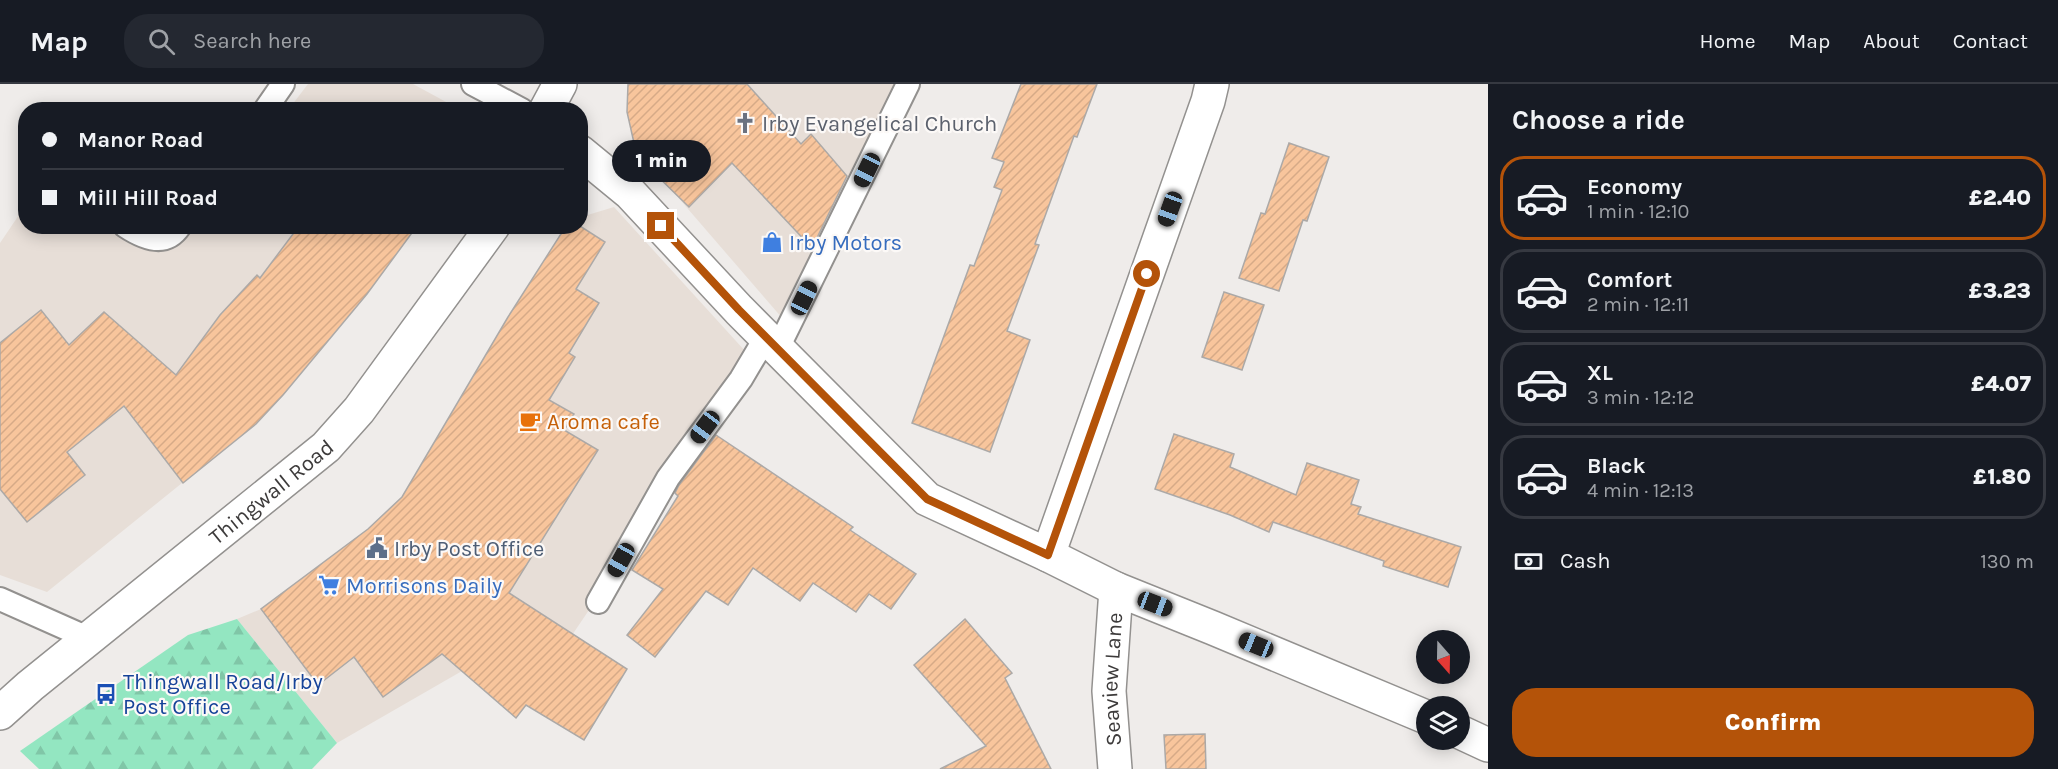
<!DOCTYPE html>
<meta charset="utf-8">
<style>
:root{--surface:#171b24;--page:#242831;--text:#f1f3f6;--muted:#9ea1a6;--line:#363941;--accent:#b45309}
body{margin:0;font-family:Karla,sans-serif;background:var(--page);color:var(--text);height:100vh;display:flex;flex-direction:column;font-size:22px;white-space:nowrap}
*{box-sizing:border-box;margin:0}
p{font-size:20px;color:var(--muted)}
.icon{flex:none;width:33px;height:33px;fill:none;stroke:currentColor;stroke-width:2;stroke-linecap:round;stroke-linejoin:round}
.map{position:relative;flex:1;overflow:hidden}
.panel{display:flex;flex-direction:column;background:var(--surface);width:570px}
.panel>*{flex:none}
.top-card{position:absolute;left:18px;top:18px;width:570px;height:132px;border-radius:24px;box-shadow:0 3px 15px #0003;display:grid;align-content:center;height:132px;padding:0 24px;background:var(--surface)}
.needle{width:39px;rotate:160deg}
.fabs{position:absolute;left:1416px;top:546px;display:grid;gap:12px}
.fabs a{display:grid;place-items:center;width:54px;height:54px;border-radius:50%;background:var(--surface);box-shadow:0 3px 15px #0003;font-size:30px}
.end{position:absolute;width:27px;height:27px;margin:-14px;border:8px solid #b45309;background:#fff;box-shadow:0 0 0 3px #fff}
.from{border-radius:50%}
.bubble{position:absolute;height:42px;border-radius:21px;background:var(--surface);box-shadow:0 3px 15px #0003;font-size:20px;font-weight:800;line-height:42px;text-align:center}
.car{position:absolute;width:18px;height:36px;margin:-18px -9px;border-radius:8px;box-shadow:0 0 4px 2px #0007;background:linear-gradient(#222 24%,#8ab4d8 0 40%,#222 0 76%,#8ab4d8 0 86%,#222 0)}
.top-card b{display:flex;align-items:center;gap:21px;height:57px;font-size:22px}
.top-card b+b{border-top:2px solid var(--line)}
.top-card i{width:15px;height:15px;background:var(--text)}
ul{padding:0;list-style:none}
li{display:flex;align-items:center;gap:18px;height:84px;margin:0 12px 9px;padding:0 12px;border:3px solid var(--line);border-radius:24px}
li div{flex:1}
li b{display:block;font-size:22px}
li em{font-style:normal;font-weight:800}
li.active{border-color:var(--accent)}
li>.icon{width:54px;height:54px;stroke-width:1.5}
h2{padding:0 24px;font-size:27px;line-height:72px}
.pay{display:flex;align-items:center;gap:15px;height:66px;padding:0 24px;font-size:22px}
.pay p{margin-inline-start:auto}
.button{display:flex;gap:12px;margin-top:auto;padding:12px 24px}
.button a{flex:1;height:69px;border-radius:24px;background:var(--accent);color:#fff;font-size:24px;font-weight:800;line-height:69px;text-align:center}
header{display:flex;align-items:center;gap:36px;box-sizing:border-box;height:84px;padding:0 30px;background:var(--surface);border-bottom:2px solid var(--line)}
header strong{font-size:28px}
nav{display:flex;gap:33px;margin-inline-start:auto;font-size:21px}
.search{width:420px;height:54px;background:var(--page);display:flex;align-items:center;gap:15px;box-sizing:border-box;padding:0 21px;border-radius:24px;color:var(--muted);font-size:22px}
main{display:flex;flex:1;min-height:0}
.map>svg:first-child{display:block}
.built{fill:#e7ded7}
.forest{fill:url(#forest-firs)}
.building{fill:url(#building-hatch);stroke:#aca9a7;stroke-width:1.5}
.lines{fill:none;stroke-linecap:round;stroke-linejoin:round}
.lane-casing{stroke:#93918f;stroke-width:26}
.street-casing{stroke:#93918f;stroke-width:36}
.secondary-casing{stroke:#93918f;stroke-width:36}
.lane{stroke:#fff;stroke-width:22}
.street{stroke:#fff;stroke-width:33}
.secondary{stroke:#fff;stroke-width:33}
.route{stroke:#b45309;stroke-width:8}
.labels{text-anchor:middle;stroke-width:4.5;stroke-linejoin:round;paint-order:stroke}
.worship-label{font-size:22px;fill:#5b616d;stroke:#fcf9f7;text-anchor:start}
.shop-label{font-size:22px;fill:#366cbe;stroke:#fcf9f7;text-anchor:start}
.food-label{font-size:22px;fill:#c56008;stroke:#fcf9f7;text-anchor:start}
.street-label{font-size:22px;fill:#3d3b3b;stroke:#fcf9f7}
.service-label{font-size:22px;fill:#4e5e75;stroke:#fcf9f7;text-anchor:start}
.transit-label{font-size:22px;fill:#164399;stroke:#fcf9f7;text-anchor:start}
</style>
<header>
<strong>Map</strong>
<div class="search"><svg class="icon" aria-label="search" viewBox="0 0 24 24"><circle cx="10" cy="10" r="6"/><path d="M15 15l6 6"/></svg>Search here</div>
<nav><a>Home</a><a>Map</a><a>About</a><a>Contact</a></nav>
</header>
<main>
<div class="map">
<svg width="1488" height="685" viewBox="0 0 1488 685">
<defs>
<pattern id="forest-firs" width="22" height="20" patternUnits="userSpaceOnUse" patternTransform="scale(1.5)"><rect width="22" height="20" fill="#93e6c1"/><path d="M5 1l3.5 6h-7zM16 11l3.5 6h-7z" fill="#80c6a7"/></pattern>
<pattern id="building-hatch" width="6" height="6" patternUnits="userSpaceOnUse" patternTransform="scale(1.5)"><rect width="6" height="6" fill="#f8c59c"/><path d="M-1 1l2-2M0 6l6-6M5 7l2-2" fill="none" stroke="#d6aa87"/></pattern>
</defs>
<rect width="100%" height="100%" fill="#efecea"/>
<g class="built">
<path d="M308,0H413L459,25H289Z"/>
<path d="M629,0H902L783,235L669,103L648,83L634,59L627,28Z"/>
<path d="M25,122L26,142L417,143L367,209L271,323L244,349L47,508L0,491V159Z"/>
<path d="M614,123L756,279L516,634L462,587L337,659L237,535L261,525L368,445L402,413L483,277L580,142L581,133Z"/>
</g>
<path class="forest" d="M237,535L337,659L312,685H39L20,667L188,551Z"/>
<g class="building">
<path d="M628,0H747L801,60L811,50L847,92L812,164L732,79L689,123L645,80L634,59L627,28Z"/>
<path d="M1021,0H1097L1077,53L1074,52L1035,160L1039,161L1007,247L1030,256L990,368L912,339L970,181L974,182L1002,106L994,103L1004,78L992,74Z"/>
<path d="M1289,59L1329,73L1307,137L1303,136L1279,207L1239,194L1261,129L1265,130Z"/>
<path d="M299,142H417L367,210L283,311L256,340L183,399L124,322L67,368L85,391L27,438L0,405V259L41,226L69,261L104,228L176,291L220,231L257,191L260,194Z"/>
<path d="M566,142H580L605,158L576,205L599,219L569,269L575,273L549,316L574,330L564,346L598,366L509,509L627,585L584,656L526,621L516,634L442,570L383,613L354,573L318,601L261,525L368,445L402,413L508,233Z"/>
<path d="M1224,208L1264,221L1242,286L1202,273Z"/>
<path d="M1174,350L1234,370L1230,383L1296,411L1307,379L1359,396L1351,420L1361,423L1358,430L1461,463L1448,503L1383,482L1384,477L1273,438L1269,448L1230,431L1155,405Z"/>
<path d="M716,351L853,443L850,446L916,490L891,525L869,510L856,528L813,499L800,517L753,484L728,521L706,507L655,573L627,551L663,505L632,486L678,412L675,409L679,401Z"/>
<path d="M965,535L1012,589L1005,594L1051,685H940L986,662L914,581Z"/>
<path d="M1205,650L1206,685H1166L1164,651Z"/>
</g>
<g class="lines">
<defs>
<g id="lane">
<path d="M473,0L522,26"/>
<path d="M265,26L283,0"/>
<path d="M125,142C143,154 165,164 180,142"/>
<path d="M778,264L908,0"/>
<path d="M0,515L90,555"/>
<path d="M598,518L668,394L741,295L766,253"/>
</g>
<g id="street">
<path d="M580,68L630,109L739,226L927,415L1048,471L1208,17L1212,0"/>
<path id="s1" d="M1115,685L1109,607L1116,505"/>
</g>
<g id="secondary">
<path d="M546,26L560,0"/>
<path d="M1048,471L1116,505L1213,544L1426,633"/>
<path id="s2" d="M0,629L30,602L326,363L359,326L493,142"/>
<path d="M1460,648L1488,661"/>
</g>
</defs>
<use href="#lane" class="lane-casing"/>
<use href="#street" class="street-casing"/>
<use href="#secondary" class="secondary-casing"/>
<use href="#lane" class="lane"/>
<use href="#street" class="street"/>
<use href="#secondary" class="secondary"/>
</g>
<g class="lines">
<path class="route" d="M661,142L739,226L927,415L1048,471L1147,190"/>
</g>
<defs>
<symbol id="church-bare" viewBox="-9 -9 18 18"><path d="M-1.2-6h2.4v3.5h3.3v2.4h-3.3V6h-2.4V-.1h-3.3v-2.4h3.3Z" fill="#6b7280" stroke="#fcf9f7" stroke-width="2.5" paint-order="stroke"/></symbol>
<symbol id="shop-bare" viewBox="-9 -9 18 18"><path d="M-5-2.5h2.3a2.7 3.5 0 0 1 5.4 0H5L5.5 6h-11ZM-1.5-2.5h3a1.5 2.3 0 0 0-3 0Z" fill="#3f7fe0" stroke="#fcf9f7" stroke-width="2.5" paint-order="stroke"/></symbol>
<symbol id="cafe-bare" viewBox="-9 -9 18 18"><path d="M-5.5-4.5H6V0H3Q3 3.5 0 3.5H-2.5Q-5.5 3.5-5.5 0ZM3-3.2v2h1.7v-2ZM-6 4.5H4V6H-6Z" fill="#e8710a" stroke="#fcf9f7" stroke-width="2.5" paint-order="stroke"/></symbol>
<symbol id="civic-bare" viewBox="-9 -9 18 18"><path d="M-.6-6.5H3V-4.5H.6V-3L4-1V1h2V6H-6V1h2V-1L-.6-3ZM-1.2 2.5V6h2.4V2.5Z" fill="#5c6f8a" stroke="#fcf9f7" stroke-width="2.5" paint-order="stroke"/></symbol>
<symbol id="supermarket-bare" viewBox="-9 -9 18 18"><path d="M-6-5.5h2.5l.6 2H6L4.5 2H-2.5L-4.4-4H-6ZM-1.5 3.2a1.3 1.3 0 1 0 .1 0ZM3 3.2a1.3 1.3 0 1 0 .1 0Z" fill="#3f7fe0" stroke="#fcf9f7" stroke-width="2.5" paint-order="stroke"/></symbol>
<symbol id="bus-bare" viewBox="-9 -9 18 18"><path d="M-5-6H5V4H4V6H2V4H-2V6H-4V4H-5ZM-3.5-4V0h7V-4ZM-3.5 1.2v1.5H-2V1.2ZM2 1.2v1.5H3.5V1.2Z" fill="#1a4fb4" stroke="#fcf9f7" stroke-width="2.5" paint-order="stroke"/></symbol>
</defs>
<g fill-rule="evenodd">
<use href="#church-bare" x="730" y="24" width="30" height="30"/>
<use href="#shop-bare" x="757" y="143" width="30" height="30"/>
<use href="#cafe-bare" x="515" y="322" width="30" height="30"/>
<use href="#civic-bare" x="362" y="449" width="30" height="30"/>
<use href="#supermarket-bare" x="314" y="486" width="30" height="30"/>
<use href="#bus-bare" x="91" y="595" width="30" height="30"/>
</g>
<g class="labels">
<g class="worship-label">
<text x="762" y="47">Irby Evangelical Church</text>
</g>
<g class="shop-label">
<text x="789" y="166">Irby Motors</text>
<text x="346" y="509">Morrisons Daily</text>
</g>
<g class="food-label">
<text x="547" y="345">Aroma cafe</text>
</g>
<g class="street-label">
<text dy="8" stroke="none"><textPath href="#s2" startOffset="350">Thingwall Road</textPath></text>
<text dy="8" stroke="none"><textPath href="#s1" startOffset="90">Seaview Lane</textPath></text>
</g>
<g class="service-label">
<text x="394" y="472">Irby Post Office</text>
</g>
<g class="transit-label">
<text x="123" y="605">Thingwall Road/Irby<tspan x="123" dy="25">Post Office</tspan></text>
</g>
</g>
</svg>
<div class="fabs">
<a><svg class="needle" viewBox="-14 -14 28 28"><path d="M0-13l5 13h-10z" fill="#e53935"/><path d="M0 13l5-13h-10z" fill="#9ea1a6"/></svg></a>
<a><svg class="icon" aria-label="layers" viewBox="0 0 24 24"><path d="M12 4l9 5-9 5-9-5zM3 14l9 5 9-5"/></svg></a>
</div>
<i class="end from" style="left:1147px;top:190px"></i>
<i class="end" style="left:661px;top:142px"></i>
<div class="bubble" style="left:612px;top:56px;width:99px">1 min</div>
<i class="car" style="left:867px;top:86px;rotate:206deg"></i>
<i class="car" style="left:1170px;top:125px;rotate:200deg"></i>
<i class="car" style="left:804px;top:214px;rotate:26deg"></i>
<i class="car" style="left:705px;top:343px;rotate:217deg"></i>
<i class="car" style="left:621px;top:476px;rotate:209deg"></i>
<i class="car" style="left:1155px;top:520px;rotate:111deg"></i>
<i class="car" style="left:1256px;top:561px;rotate:292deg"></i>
<div class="top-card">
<b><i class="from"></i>Manor Road</b>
<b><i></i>Mill Hill Road</b>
</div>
</div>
<section class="panel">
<h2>Choose a ride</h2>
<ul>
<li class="active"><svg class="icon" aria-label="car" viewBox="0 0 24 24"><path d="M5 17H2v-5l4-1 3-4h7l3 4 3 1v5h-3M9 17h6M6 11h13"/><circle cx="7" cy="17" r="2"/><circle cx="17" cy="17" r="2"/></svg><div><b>Economy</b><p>1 min · 12:10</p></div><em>£2.40</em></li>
<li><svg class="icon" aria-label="car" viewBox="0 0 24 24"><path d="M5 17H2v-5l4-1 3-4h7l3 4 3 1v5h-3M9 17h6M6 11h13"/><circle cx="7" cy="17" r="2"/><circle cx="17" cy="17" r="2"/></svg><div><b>Comfort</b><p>2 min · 12:11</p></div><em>£3.23</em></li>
<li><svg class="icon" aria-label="car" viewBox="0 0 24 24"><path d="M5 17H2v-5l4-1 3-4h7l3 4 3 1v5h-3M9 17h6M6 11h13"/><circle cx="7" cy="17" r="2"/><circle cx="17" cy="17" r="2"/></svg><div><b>XL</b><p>3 min · 12:12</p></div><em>£4.07</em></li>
<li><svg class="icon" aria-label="car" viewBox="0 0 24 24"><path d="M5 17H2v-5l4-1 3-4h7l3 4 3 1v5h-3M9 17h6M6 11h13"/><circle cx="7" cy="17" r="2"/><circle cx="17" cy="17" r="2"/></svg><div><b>Black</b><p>4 min · 12:13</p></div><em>£1.80</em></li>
</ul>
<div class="pay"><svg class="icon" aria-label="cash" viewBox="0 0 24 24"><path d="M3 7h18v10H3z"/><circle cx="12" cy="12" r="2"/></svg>Cash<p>130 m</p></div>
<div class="button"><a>Confirm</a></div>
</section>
</main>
